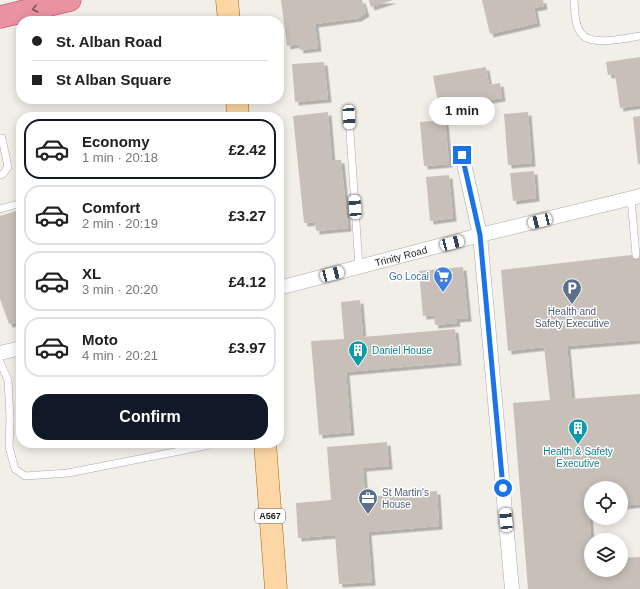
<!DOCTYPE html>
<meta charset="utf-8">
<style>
:root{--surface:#fff;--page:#f6f6f6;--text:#222;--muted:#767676;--line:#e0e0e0;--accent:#111827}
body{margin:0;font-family:Arial,sans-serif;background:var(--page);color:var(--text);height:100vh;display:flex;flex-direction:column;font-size:15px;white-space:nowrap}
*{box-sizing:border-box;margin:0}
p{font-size:13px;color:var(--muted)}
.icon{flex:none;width:22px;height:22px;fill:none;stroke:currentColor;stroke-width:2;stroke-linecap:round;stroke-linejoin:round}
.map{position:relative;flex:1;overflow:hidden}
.panel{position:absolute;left:16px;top:112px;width:268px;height:336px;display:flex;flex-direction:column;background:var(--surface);border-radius:16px;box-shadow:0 2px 10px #0003}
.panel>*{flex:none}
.guide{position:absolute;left:16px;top:16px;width:268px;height:88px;border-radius:16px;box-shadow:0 2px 10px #0003;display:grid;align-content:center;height:88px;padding:0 16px;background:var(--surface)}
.buttons{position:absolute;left:584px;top:481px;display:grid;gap:8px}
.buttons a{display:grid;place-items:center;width:44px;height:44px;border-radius:50%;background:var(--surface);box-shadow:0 2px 10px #0003;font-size:20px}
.end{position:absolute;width:18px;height:18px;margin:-9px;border:5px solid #1a73e8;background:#fff;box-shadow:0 0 0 2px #fff}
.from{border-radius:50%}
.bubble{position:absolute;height:28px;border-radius:14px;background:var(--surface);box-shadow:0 2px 10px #0003;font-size:13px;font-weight:600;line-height:28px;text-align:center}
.car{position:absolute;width:12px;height:24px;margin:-12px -6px;border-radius:5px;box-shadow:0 0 3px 1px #0007;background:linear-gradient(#fff 24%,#345 0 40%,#fff 0 76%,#345 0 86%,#fff 0)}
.guide b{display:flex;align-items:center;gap:14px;height:38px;font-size:15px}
.guide b+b{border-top:1px solid var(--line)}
.guide i{width:10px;height:10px;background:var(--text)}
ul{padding:7px 0 0;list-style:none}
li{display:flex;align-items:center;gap:12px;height:60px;margin:0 8px 6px;padding:0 8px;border:2px solid var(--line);border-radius:16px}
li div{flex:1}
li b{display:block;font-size:15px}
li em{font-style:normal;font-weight:600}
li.on{border-color:var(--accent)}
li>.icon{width:36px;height:36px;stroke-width:1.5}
.primary-button{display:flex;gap:8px;margin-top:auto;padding:8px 16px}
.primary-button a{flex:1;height:46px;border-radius:16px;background:var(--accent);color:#fff;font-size:16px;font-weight:600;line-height:46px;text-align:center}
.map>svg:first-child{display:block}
.building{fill:#c7bfb8;filter:url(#shadow)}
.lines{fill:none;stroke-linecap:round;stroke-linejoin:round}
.lane-casing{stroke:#a9a9a9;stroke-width:8}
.street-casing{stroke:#a9a9a9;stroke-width:15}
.primary-casing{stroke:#a06b00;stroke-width:23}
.highway-casing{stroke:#dc2a67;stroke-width:23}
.lane{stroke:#fff;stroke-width:7}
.street{stroke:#fff;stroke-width:14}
.primary{stroke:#fcd6a4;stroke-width:22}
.highway{stroke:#e892a2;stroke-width:22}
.oneway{stroke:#7b545c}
.route{stroke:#1a73e8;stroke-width:5}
.labels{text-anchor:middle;stroke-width:3;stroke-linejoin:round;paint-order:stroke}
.shield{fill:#fff;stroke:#646464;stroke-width:1}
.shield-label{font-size:9px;font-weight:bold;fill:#222}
.street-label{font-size:10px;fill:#222;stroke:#fff}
.shop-label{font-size:10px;fill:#366cbe;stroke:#fff;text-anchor:end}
.service-label{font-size:10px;fill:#4e5e75;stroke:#fff}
.culture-label{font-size:10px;fill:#0d838f;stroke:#fff;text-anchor:start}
</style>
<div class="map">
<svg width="640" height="589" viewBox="0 0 640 589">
<defs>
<filter id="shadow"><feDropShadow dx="3.5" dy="3.5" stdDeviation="0" flood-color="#0004"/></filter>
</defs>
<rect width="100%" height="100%" fill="#f2efe9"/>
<g class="building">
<path d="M281,0H362L366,13L358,18L315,24L318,48L300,50L299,44L287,46Z"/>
<path d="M369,0H393L371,7Z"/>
<path d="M482,0H543L544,6L534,8L537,23L490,34Z"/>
<path d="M640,57V105L620,108L615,74L608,75L606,62Z"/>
<path d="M324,62L328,99L295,102L292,64Z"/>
<path d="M486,67L489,85L500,83L502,98L439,108L433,76Z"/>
<path d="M328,112L332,160H341L348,228L316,231L315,222L304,223L293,116Z"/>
<path d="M528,112L532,163L508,165L504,114Z"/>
<path d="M640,116V164H638L633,117Z"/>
<path d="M445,120L449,164L424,166L420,122Z"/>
<path d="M534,171L536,198L513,201L510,173Z"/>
<path d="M449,175L453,218L430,221L426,177Z"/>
<path d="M16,211L21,233V322L9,324L0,299V216Z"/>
<path d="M640,254V340L567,346L572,399L640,394V504L621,506V488H591V508H589L591,540V570H621V558L640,557V589H528L513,403L550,400L544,347L508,351L501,270Z"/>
<path d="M463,267L468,318L456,319L457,323L435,325L434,315L423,316L419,271Z"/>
<path d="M360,300L363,337L455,329L458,362L346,372L351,432L319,435L311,341L344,339L341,302Z"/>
<path d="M387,442L389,466L363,468L365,497L437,491L439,526L368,532L372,582L339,584L335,535L298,538L296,503L331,500L327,447Z"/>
</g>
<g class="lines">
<defs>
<g id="lane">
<path d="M574,0C575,10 574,24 581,33C590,47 626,38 640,36"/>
<path d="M349,117L359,267"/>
<path d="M0,175L3,174L8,167L2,138"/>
<path d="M631,199L636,255"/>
<path d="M0,209L18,204L21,205"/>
<path d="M0,362L8,380L10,418L9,447L15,469L25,476L68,473L205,446"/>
</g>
<g id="street">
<path d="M462,155L480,235L512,589"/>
<path id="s1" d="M279,288L480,235L640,196"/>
<path d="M0,353L21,348"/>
</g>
<g id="primary">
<path d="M227,0L229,21"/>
<path d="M237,99L238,117"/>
<path d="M265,443L276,589"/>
</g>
<path id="highway" d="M0,17L70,0"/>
</defs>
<use href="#lane" class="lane-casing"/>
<use href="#street" class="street-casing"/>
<use href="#primary" class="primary-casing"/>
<use href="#highway" class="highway-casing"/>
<use href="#lane" class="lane"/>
<use href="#street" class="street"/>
<use href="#primary" class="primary"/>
<use href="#highway" class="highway"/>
</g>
<defs><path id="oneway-chevron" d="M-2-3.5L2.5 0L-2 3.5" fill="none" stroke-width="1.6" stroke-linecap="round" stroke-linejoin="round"/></defs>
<use class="oneway" href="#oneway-chevron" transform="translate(35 9) rotate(166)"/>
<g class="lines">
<path class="route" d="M462,155L480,235L503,488"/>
</g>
<defs>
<symbol id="supermarket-pin" viewBox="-11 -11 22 30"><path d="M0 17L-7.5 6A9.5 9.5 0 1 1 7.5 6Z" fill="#3f7fe0" stroke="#fff"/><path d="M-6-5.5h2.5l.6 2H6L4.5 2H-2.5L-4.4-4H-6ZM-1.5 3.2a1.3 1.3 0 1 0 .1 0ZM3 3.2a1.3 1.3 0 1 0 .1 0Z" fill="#fff"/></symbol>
<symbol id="parking-pin" viewBox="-11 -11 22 30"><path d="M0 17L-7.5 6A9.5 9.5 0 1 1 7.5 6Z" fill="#5c6f8a" stroke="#fff"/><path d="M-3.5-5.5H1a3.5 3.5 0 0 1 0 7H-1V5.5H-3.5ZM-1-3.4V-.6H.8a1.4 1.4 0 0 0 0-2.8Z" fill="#fff"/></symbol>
<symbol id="building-pin" viewBox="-11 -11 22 30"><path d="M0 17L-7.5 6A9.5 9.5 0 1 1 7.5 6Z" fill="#0f9aa8" stroke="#fff"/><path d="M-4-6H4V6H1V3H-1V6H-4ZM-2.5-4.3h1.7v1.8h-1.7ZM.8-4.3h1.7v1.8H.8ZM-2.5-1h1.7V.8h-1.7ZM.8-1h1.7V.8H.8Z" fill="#fff"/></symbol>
<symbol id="office-pin" viewBox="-11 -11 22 30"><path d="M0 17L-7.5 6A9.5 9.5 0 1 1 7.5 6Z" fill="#5c6f8a" stroke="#fff"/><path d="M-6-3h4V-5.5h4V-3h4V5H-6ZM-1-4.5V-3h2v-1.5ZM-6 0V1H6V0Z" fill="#fff"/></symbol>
</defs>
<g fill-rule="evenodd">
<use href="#supermarket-pin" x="432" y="265" width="22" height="30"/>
<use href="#parking-pin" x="561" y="277" width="22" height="30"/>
<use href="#building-pin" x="347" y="339" width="22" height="30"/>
<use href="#building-pin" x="567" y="417" width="22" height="30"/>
<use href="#office-pin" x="357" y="487" width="22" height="30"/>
</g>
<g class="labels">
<rect class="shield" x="255" y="509" width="30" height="14" rx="3"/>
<g class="shield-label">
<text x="270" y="519">A567</text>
</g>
<g class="street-label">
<text dy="4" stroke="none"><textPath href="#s1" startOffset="126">Trinity Road</textPath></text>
</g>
<g class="shop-label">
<text x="429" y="280">Go Local</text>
</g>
<g class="service-label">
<text x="572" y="315">Health and<tspan x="572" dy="12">Safety Executive</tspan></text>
<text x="382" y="496" text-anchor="start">St Martin's<tspan x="382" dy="12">House</tspan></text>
</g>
<g class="culture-label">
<text x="372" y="354">Daniel House</text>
<text x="578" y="455" text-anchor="middle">Health &amp; Safety<tspan x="578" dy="12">Executive</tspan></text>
</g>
</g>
</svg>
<div class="buttons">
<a><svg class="icon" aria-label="locate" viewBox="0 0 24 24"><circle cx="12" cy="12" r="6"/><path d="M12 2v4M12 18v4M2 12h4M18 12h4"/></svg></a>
<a><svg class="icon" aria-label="layers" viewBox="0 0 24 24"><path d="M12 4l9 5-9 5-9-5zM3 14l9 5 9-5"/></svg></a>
</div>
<i class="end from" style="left:503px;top:488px"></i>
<i class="end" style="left:462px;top:155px"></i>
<div class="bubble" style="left:429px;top:97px;width:66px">1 min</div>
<i class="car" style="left:349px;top:117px;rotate:177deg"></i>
<i class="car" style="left:355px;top:207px;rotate:356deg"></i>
<i class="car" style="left:540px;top:221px;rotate:256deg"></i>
<i class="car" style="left:452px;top:243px;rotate:75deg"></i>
<i class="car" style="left:332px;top:274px;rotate:75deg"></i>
<i class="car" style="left:506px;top:520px;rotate:355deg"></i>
<div class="guide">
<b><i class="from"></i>St. Alban Road</b>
<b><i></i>St Alban Square</b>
</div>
<section class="panel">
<ul>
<li class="on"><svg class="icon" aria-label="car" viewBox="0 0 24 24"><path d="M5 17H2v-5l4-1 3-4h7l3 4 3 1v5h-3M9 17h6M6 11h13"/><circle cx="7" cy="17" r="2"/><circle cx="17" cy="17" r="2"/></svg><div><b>Economy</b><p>1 min · 20:18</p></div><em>£2.42</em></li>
<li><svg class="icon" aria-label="car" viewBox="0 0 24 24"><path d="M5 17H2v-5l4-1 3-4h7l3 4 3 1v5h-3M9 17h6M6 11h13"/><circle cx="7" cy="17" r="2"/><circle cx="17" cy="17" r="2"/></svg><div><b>Comfort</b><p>2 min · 20:19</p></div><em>£3.27</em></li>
<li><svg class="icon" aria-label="car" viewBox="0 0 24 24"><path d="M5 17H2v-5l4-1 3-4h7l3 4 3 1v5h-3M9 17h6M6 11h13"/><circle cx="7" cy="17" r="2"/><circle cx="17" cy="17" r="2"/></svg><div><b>XL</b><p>3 min · 20:20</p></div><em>£4.12</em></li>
<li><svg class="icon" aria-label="car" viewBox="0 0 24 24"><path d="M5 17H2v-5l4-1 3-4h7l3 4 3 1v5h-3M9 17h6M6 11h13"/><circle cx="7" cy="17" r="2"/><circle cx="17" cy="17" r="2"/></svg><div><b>Moto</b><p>4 min · 20:21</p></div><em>£3.97</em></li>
</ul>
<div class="primary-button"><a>Confirm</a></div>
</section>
</div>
